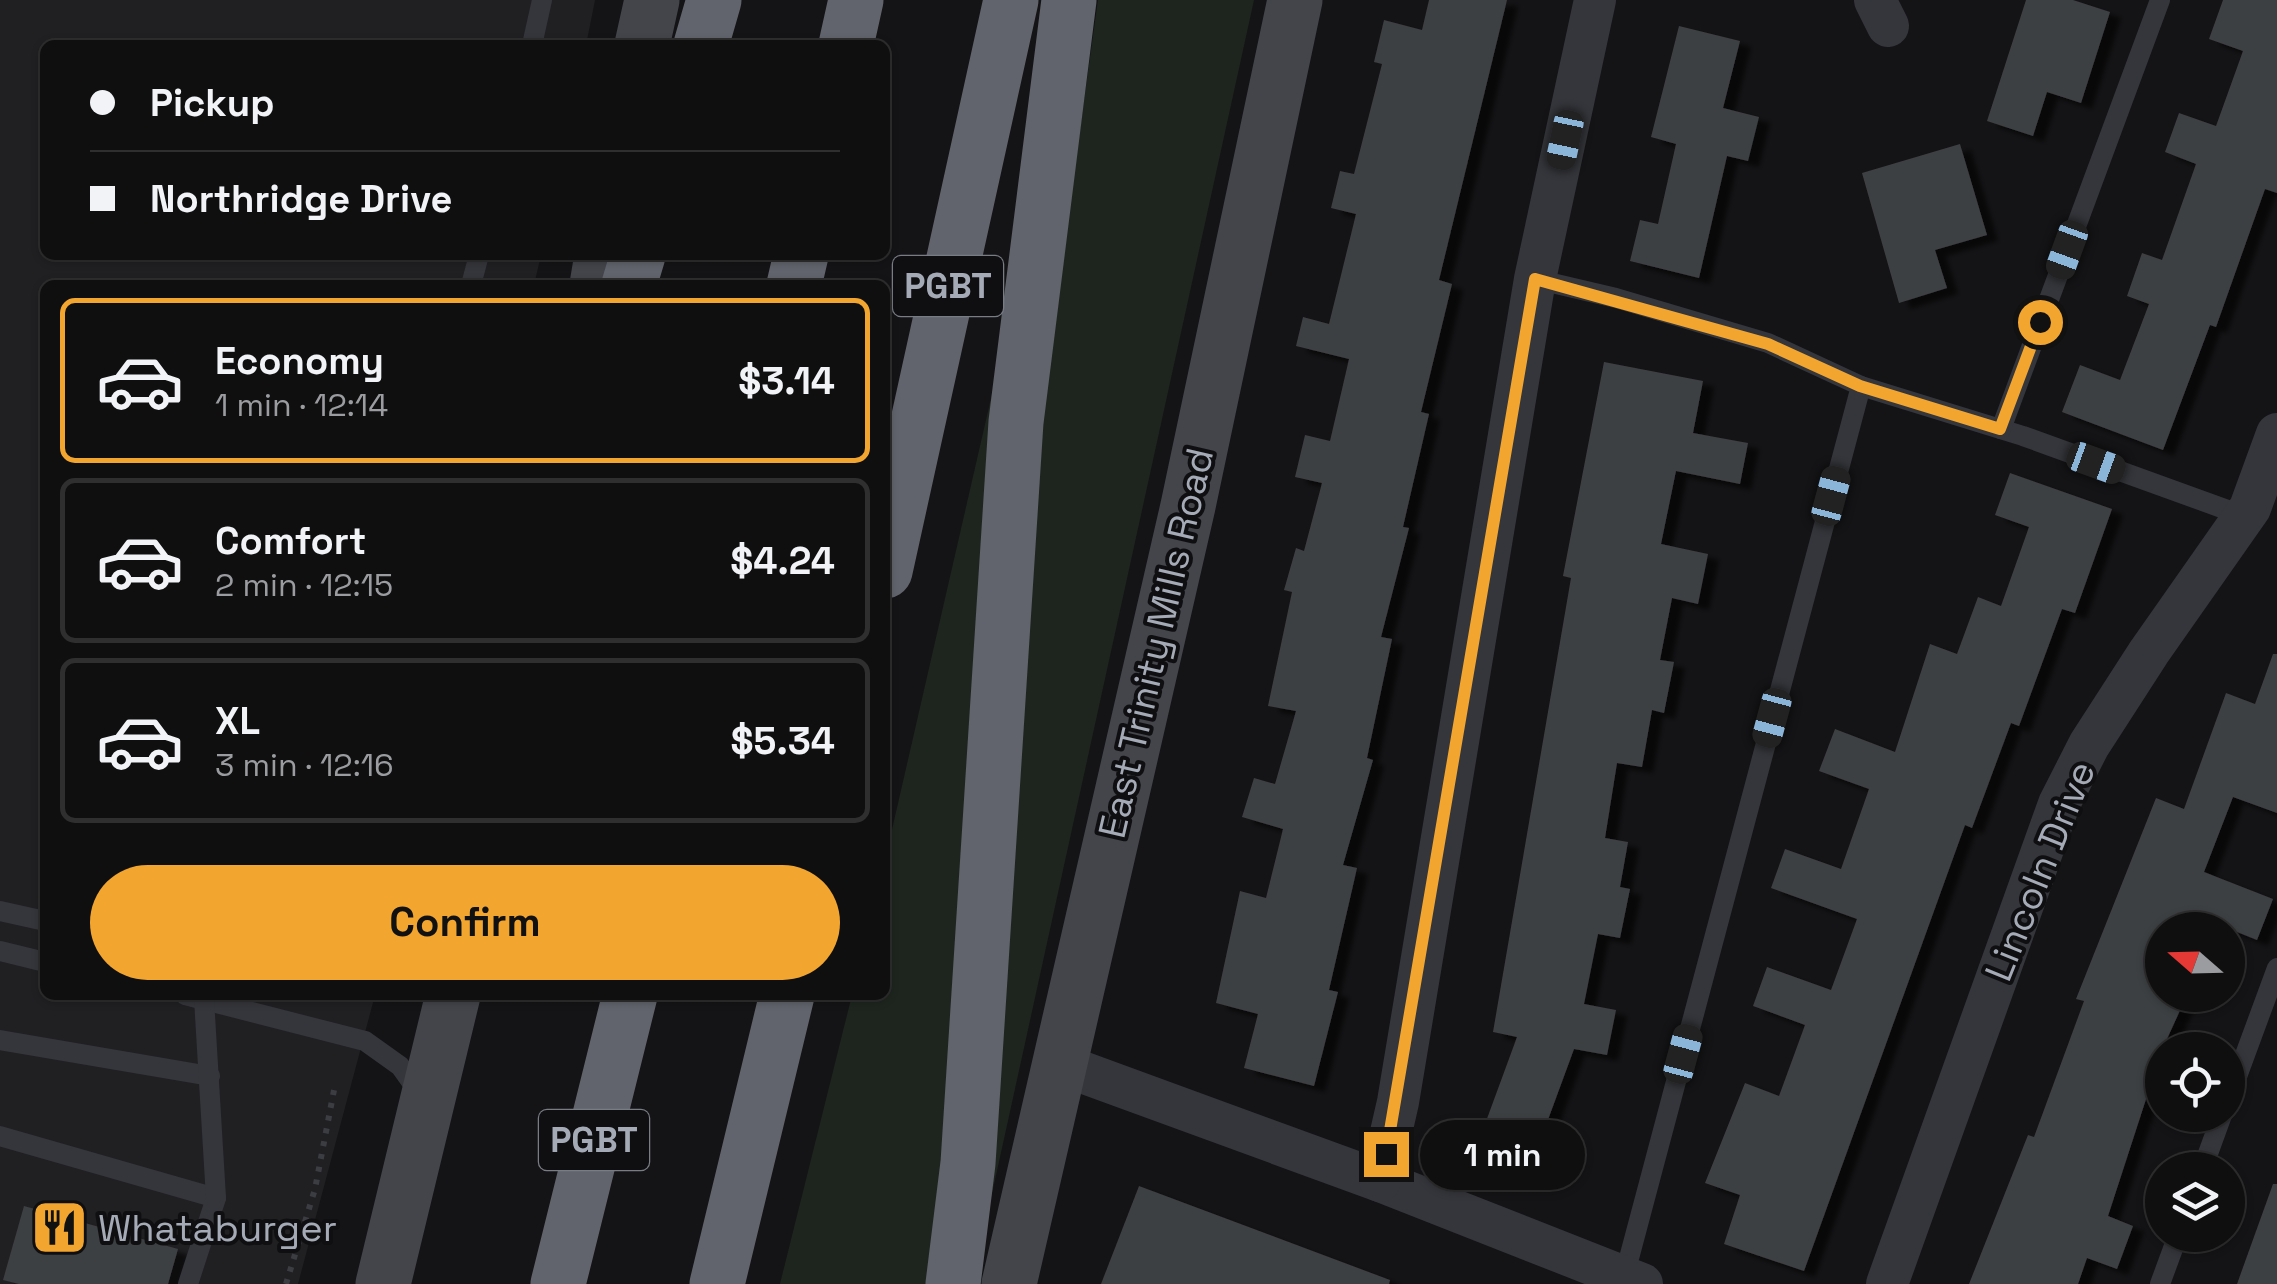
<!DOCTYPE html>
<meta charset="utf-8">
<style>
:root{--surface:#0f0f10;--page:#181819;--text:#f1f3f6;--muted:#9b9c9f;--line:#2f2f30;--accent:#f3a62f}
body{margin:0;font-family:"Space Grotesk",sans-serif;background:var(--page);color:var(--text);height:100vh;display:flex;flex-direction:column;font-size:38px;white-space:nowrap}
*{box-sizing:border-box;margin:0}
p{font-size:32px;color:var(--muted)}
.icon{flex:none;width:55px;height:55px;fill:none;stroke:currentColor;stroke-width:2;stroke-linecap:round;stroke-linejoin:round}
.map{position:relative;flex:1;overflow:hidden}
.drawer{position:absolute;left:40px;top:280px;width:850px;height:720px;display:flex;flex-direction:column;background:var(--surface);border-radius:15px;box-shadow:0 2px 8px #0004,0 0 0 2px var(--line)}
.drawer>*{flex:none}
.top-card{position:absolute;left:40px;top:40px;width:850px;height:220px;border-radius:15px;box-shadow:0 2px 8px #0004,0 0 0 2px var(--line);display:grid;align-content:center;height:220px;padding:0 50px;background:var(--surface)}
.needle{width:65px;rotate:290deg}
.controls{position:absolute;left:2145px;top:912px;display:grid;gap:20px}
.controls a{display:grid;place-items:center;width:100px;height:100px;border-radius:50%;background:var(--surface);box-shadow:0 2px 8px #0004,0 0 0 2px var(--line);font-size:50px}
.end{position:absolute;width:45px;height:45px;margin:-22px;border:12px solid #f3a62f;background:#111;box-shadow:0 0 0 5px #111}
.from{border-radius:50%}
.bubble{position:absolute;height:70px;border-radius:35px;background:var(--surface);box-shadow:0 2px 8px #0004,0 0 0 2px var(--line);font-size:32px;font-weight:600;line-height:70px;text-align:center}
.car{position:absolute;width:30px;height:60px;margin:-30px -15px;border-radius:12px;box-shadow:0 0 8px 2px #0007;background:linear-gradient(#222 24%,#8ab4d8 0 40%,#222 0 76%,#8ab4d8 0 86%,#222 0)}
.top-card b{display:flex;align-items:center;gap:35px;height:95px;font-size:38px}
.top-card b+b{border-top:2px solid var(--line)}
.top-card i{width:25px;height:25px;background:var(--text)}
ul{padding:18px 0 0;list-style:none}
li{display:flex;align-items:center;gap:30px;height:165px;margin:0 20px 15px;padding:0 30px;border:5px solid var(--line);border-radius:15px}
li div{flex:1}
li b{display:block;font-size:38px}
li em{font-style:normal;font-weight:600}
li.active{border-color:var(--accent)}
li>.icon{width:90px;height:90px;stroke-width:1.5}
.primary-button{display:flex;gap:20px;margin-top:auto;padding:20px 50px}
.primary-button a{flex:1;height:115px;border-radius:60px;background:var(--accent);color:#111;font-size:40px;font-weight:600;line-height:115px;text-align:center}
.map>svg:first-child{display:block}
.built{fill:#202023}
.green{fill:#1e251e}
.building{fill:#3e3f43;filter:url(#shadow)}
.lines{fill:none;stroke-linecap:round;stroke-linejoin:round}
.path{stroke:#3b3d42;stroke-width:6;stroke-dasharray:5 8;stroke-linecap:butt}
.service{stroke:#35363b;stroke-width:20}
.minor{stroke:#35363b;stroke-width:42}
.secondary{stroke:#43454b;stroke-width:55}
.motorway{stroke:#61646c;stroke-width:55}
.route{stroke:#f3a62f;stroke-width:12}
.labels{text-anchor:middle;stroke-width:8;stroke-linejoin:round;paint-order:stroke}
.shield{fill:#0f0f11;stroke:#787c84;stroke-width:2.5}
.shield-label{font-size:35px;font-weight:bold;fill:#a5abb6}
.street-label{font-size:38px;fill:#a5abb6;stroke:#0f0f11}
.poi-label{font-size:38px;fill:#a5abb6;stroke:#0f0f11;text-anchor:start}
</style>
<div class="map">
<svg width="2277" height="1284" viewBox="0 0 2277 1284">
<defs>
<filter id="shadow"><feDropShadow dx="11" dy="6" stdDeviation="2.5" flood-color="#0009"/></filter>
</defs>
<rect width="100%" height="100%" fill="#141416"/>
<path class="built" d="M0,0H595L586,45H45V255H541L534,285H45V995H375L298,1284H0Z"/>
<g class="green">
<path d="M1098,0H1254L975,1271L1034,461Z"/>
<path d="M1003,346L936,1284H780L852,995H885V860Z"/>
</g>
<g class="building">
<path d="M1429,0H1507L1439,280L1452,284L1421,412L1429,414L1403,527L1409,528L1381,637L1392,639L1367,758L1373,760L1343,865L1357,868L1329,990L1338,992L1314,1086L1244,1068L1258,1014L1216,1003L1240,891L1266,898L1283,829L1242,817L1254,778L1275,784L1296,711L1268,706L1292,592L1284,590L1296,548L1304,551L1322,483L1295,477L1305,435L1330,441L1349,359L1296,346L1303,317L1329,324L1356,214L1331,208L1340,171L1354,174L1382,64L1374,62L1384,20L1422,30Z"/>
<path d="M2026,0H2073L2110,12L2081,103L2047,92L2033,136L1987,121Z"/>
<path d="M2223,0H2277V193L2265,189L2216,327L2210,325L2163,450L2062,412L2080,365L2120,380L2149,304L2127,296L2142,253L2162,260L2196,164L2165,152L2179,113L2216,126L2243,51L2209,39Z"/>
<path d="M1679,26L1740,41L1723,108L1759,117L1748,161L1727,156L1699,278L1630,261L1640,220L1658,224L1676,144L1651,137Z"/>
<path d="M1960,144L1987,235L1935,250L1947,288L1899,303L1862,173Z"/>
<path d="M1604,362L1703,381L1693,433L1748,443L1740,484L1676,471L1661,544L1708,554L1698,604L1672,598L1660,660L1674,662L1664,713L1652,710L1642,767L1617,763L1605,838L1628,842L1620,887L1630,889L1620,938L1598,934L1584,1004L1616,1010L1607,1055L1574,1049L1528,1174L1474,1154L1517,1037L1493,1032L1571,578L1563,576Z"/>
<path d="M2010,473L2112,509L2075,613L2062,609L2019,726L2011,723L1972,828L1965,825L1804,1271L1724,1244L1740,1195L1705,1183L1745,1083L1779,1096L1805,1025L1753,1006L1767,967L1831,990L1857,919L1771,888L1785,849L1841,869L1869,789L1819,771L1835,729L1895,752L1930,644L1957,654L1978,597L2001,606L2029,527L1995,515Z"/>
<path d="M2273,654H2277V813L2233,797L2204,872L2273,899L2257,940L2232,930H2162V995H2187L2162,1050L2108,1216L2133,1226L2117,1269L2087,1258L2078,1284H1969L2028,1135L2034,1137L2084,1001L2076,999L2156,798L2184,809L2226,693L2255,704Z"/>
<path d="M2273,1184H2277V1284H2237Z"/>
<path d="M1139,1186L1390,1280L1389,1284H1101Z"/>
<path d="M24,1206L178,1249L168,1284H19L3,1280Z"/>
</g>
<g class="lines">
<path class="path" d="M286,1284L315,1189L335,1085"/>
<g class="service">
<path d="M532,45L542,0"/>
<path d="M1535,279L1616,298L1768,343L1861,386L1624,1277"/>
<path d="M471,285L479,255"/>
<path d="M1861,386L2023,436L2244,516"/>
<path d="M2001,429L2160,0"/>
<path d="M0,911L45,921"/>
<path d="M0,951L45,962"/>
<path d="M185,995L365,1041L400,1066L420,1094"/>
<path d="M0,1040L210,1076"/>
<path d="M2228,1101L2277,968"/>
<path d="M0,1136L216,1198"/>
<path d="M2202,1170L2222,1115"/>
<path d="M188,1284L216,1198L204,999"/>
<path d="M2160,1284L2178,1235"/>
</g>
<g class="minor">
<path d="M1875,0L1888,26"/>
<path d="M1060,1064L1380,1181L1642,1284"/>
<path d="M1380,1181L1398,1102L1535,279L1595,0"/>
<path d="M1887,1284L2059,804L2089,745L2149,652L2250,508L2277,434"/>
</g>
<g class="secondary">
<path d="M642,45L652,0"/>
<path d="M597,285L602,255"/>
<path d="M383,1284L453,995"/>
<path d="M1009,1284L1188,506L1295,0"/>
</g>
<g class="motorway">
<path d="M701,45L714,0"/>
<path d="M846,45L856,0"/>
<path d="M629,285L638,255"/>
<path d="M794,285L801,255"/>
<path d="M885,571L1011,0"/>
<path d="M558,1284L630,995"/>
<path d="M717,1284L787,995"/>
<path d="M953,1284L968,1163L1016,422L1069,0"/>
</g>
</g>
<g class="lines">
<path class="route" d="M1386,1154L1535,279L1768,344L1860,386L2000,429L2040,322"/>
</g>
<defs>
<symbol id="restaurant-square" viewBox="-11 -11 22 22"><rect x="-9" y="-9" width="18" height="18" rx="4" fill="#f3a62f" stroke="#0f0f11"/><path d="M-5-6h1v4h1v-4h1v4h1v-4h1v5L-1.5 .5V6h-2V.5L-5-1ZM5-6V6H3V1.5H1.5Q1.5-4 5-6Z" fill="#111"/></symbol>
</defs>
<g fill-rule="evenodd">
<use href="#restaurant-square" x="28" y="1196" width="63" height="63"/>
</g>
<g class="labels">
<g class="shield">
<rect x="893" y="256" width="110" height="60" rx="8"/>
<rect x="539" y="1110" width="110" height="60" rx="8"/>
</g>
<g class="shield-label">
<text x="948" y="298">PGBT</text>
<text x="594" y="1152">PGBT</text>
</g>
<g class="street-label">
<text transform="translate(1156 643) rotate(-77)" y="13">East Trinity Mills Road</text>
<text transform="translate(2040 871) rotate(-68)" y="13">Lincoln Drive</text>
</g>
<g class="poi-label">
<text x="98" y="1241">Whataburger</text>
</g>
</g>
</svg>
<div class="controls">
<a><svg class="needle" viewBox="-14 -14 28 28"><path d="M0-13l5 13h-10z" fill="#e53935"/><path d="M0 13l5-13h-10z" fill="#9b9c9f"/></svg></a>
<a><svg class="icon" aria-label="locate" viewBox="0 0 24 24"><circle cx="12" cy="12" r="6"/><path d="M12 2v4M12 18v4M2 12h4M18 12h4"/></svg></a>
<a><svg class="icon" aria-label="layers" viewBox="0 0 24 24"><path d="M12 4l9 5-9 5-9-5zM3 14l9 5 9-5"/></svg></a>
</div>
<i class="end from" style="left:2040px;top:322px"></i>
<i class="end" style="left:1386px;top:1154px"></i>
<div class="bubble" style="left:1420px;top:1120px;width:165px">1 min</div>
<i class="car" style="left:1565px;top:140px;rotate:192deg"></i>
<i class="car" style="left:2067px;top:250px;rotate:200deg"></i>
<i class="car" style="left:2096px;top:463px;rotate:110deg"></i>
<i class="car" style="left:1831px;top:496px;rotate:15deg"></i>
<i class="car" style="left:1772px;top:718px;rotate:195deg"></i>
<i class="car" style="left:1683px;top:1054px;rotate:15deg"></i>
<div class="top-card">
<b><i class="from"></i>Pickup</b>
<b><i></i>Northridge Drive</b>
</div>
<section class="drawer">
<ul>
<li class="active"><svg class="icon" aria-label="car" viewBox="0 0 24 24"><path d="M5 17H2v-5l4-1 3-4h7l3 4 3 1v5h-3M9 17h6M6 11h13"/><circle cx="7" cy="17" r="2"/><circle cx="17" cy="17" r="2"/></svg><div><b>Economy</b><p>1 min · 12:14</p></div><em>$3.14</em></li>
<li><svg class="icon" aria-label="car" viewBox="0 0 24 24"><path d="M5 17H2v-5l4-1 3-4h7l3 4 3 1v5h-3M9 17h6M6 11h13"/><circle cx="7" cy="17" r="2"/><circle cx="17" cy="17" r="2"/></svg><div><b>Comfort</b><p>2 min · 12:15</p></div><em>$4.24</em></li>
<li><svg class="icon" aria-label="car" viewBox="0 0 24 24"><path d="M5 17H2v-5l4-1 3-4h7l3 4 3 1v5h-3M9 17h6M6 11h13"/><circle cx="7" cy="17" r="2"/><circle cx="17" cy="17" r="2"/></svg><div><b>XL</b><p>3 min · 12:16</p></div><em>$5.34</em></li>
</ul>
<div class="primary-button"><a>Confirm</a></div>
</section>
</div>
